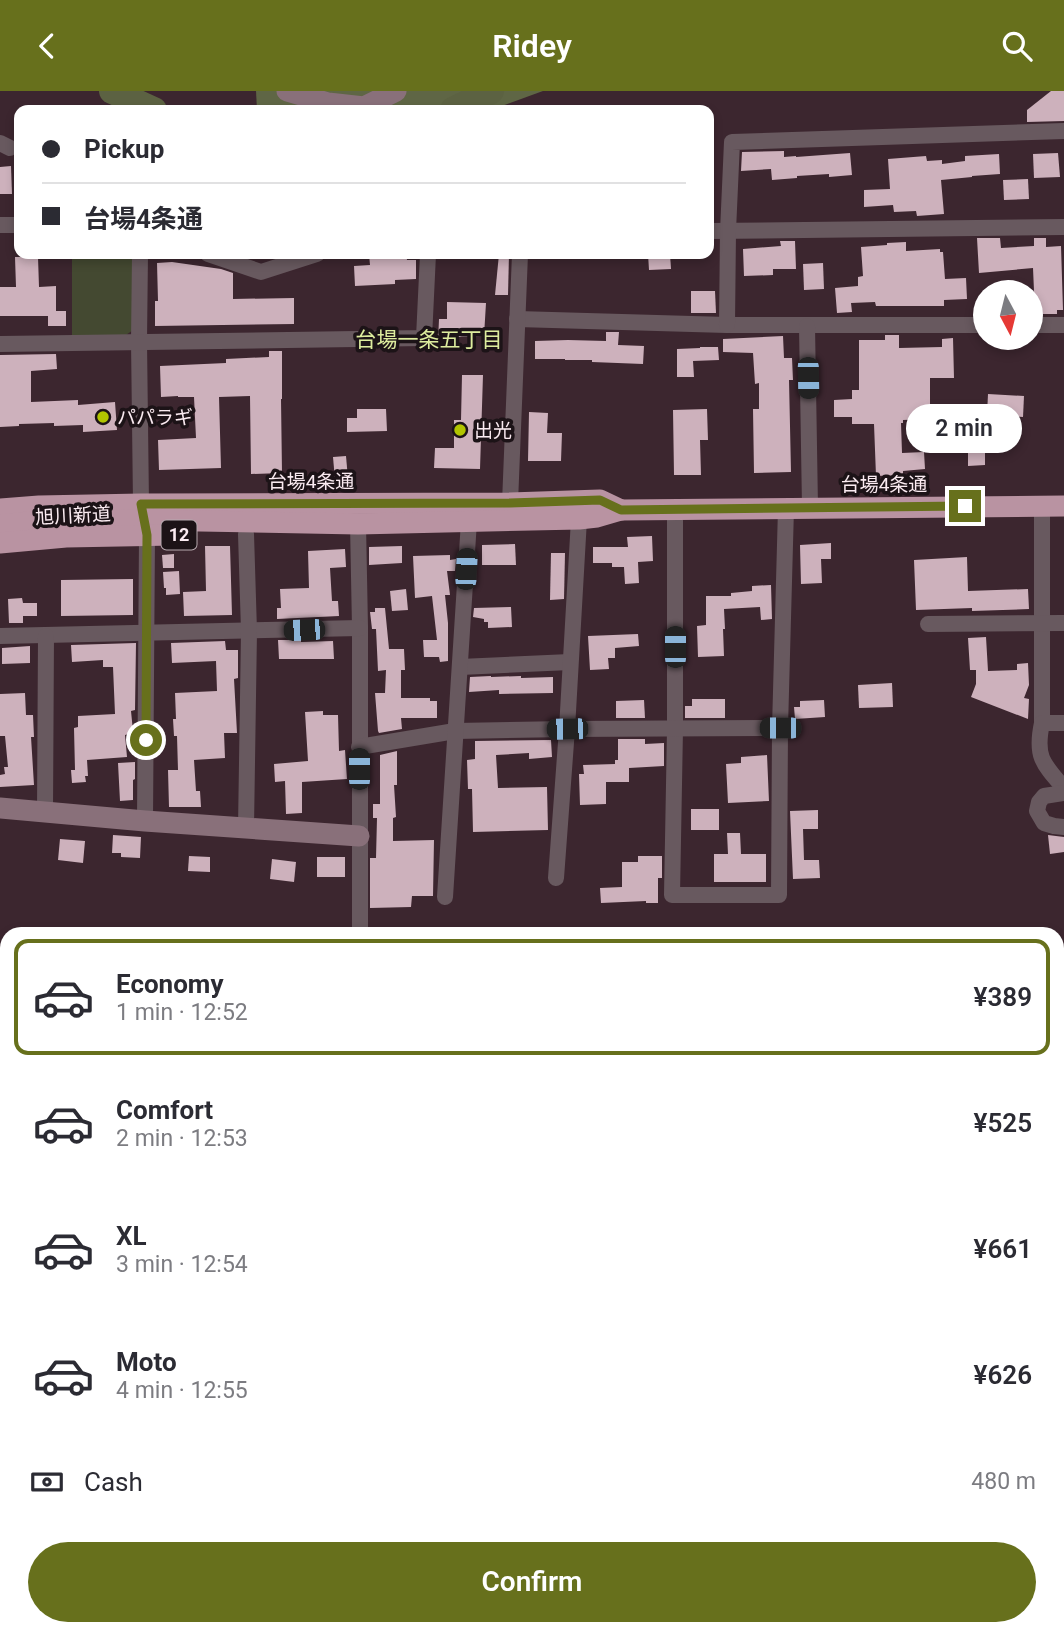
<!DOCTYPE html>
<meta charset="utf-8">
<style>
:root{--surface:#fff;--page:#f7f7f7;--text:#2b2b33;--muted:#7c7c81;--line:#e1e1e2;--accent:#67701c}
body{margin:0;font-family:Roboto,"Noto Sans JP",sans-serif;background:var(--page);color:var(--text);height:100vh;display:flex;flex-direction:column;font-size:26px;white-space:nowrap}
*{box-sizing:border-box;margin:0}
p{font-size:23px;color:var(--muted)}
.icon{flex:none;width:38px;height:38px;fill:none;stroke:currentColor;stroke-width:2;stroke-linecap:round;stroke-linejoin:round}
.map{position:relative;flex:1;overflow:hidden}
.side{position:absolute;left:0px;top:836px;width:1064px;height:709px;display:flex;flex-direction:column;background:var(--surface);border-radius:21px 21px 0 0;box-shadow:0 4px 10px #0003}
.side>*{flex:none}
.top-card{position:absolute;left:14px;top:14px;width:700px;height:154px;border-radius:14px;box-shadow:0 4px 10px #0003;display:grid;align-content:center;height:154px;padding:0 28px;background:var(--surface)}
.needle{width:46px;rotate:173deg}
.tools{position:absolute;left:973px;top:189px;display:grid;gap:14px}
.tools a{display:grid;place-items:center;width:70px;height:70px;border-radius:50%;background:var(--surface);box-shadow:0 4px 10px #0003;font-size:35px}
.end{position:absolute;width:32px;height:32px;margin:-16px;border:9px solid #67701c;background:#fff;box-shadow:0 0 0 4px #fff}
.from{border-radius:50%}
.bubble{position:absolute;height:49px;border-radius:24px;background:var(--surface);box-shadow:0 4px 10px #0003;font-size:23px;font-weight:600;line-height:49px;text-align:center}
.car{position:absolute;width:21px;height:42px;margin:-21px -10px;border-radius:9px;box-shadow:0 0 5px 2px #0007;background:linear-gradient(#222 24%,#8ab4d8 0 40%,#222 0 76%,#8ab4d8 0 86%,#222 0)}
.top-card b{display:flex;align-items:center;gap:24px;height:66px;font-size:26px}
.top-card b+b{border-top:2px solid var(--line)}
.top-card i{width:18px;height:18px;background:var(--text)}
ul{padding:12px 0 0;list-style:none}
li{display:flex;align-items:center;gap:21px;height:116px;margin:0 14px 10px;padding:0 14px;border:4px solid transparent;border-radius:14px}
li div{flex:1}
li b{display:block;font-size:26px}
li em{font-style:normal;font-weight:600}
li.current{border-color:var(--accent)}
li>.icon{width:63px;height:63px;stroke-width:1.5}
.pay{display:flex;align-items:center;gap:18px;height:77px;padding:0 28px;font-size:26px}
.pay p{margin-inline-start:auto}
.button{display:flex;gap:14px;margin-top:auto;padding:14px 28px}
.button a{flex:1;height:80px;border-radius:42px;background:var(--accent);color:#fff;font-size:28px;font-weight:600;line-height:80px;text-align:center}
header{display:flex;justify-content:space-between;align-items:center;height:91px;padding:0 28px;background:var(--accent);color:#fff;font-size:32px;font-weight:600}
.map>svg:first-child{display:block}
.green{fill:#444931}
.forest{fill:#5f6645}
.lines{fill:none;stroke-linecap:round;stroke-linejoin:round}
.river{stroke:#5c6242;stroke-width:26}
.building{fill:#cdb1bc}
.street{stroke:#68595f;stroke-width:16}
.secondary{stroke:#89707a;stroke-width:21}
.highway{stroke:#b993a2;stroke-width:21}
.route{stroke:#67701c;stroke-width:9}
.poi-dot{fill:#b1c500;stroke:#1c1317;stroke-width:2.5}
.labels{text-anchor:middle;stroke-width:7;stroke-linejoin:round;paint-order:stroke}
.shield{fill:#1c1317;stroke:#b7aab0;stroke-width:2}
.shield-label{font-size:18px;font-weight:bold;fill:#faebf1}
.poi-label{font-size:19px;fill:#faebf1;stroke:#1c1317;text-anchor:start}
.street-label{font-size:19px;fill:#faebf1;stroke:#1c1317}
.neighbourhood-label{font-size:21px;fill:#ddec9e;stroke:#1c1317}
</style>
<header><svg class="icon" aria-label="back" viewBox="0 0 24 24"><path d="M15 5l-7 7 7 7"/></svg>Ridey<svg class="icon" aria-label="search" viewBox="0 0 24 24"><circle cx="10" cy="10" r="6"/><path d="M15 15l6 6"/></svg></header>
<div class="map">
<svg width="1064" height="1544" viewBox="0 0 1064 1544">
<rect width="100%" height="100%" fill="#3c262f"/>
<g class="green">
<path d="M72,163H133V239L126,244L72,245Z"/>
<path d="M7,889V1538H1057V926L1064,925V1544H0V891Z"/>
</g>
<path class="forest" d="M256,0H543L491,19H257Z"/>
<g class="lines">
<g class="river">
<path d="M112,0L154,19"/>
<path d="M453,19L491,0"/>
</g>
</g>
<g class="building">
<path d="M1051,0H1064V30L1027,31V19Z"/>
<path d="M784,60V66L796,65V66L850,62L852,84L829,86V83L797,85V87L772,89L771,78L741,80L742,61Z"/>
<path d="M1058,62L1060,86L1034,87L1033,63Z"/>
<path d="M999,63L1000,83L972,85V86L941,89L944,123L917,125L916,120L894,121L893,114L864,116V99L890,98L888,68L926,65L927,70L942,69V73L965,70V65Z"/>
<path d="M11,75L12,103H0V76Z"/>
<path d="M1028,88L1029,108L1004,109L1003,89Z"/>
<path d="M977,147H1000L1001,157L1034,155V147H1046V156L1061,155L1063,219H1057V223H1035L1033,177L979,182Z"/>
<path d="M780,150H795L796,178H773V184L744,185L743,158L781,155Z"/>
<path d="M906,151V160L940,158V161H943L945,188L966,187L967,208L944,209V215H876L875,211L851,212L852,221L837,222L835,197L858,195V186L863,185L861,156L887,154V152Z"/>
<path d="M369,163H406L407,169H416V188L395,189V193L355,195L354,175L370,174Z"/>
<path d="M499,163H509L508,204H495Z"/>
<path d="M648,163H670L671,178L649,179Z"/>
<path d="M15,166H38L39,196L56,195V220H66V235H48V225H0V196H16Z"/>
<path d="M172,171L221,178L233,182V208L294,207V233L155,235V210H158L157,172Z"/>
<path d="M823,172L824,198L804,199L803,173Z"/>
<path d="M691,200H715L716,222H691Z"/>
<path d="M447,211L486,212L484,245L457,246V251H438L439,228H447Z"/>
<path d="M606,241H619L618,254L644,255L643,273L592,271V269H565V268H535V250L568,249L606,250Z"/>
<path d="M885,244H899V257L942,256V248L953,247L954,287H930V328L903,329V332H901L902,362L924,361L925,378L903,380V384L876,385L874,333H852V326H834V309L852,308V299H859V249H885Z"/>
<path d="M783,245L784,267H792L793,289H789L791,381L754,382L753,318H759V292L755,293L753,262L723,261V248Z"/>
<path d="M700,256H718L719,269L693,270L694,286H677V258L700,257Z"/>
<path d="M269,260H282V308H281L282,382L251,383L250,305L219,306L221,377L159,379L158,349L196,347L194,306H178V305L161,306L160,275L226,272V268L269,266Z"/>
<path d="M56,263L57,278L31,280V311L78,309V314L115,311L117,339L83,341V334L54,335V332L19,333V335L0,336V264Z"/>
<path d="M462,284H483L480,378L434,377L435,357H454V329H461Z"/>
<path d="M988,303L1024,305L1023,326L987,324Z"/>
<path d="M357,318H386L387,340L347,341V327H357Z"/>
<path d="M707,318L708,349H700L701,384H674L673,319Z"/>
<path d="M529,321L548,322L547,342H562L561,370H528Z"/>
<path d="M968,333H985V374L968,375Z"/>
<path d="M346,365L348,388L335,389L333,366Z"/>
<path d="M652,445L653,470L638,471L639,492L625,493L624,476H612V472H593V456H628L627,446Z"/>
<path d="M831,452V468H821L822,492L801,493L800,454Z"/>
<path d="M515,453L516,474H482V454Z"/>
<path d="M205,455H230L232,524L184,525L183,501L206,500Z"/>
<path d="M402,455V472L369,474V456Z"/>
<path d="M345,458L346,476L330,477L332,510H338L339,525L277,528V517H281L280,498L309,497L308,460Z"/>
<path d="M551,462H565L564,508L550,509Z"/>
<path d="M174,463V477H163L162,464Z"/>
<path d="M450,464V469L456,468L455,480H447L450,504H445L448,532V570L440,571L439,566H424L423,549H437L432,505L415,507L413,465Z"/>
<path d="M967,466L968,500L1028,498L1029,518L972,520V517L916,519L914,469Z"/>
<path d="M179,480L180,503L166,504V497H164L163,481Z"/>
<path d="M133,488V524L61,525V489Z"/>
<path d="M771,494L772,528L761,529L760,516L724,518L725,538H723L724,565L698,566L697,535L706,534V505H731V502L752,500V495Z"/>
<path d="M406,498L408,519L392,520L390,500Z"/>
<path d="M22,507L23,512H37V525H23V532H9L8,508Z"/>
<path d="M511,516L512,536L488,537V531H484V528L473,526L474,517Z"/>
<path d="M375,517H385L389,558H404L405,579H401V607H430V610H437V627H401L402,638L379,642L378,640L375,602H385L386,579L378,580L376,538H372L370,521H375Z"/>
<path d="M638,543L639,555L615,557V567H608L609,578L590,579L588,545Z"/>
<path d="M986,546L988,580L1017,579V573L1028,572L1029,594L1024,607L1029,608L1028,628L971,606L976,593V579H970L968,547Z"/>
<path d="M278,549H301V551L333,550L334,568H279Z"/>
<path d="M225,550L226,559H238V587L234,588L237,642H224L225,667L194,669L196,700H200L201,716H169L168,679H178L177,645H174L173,628H176L175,602L217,600L216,570L172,572L171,552Z"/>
<path d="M136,552L135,619L131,620L133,640H129V643L125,644L127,666L87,669L88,685H85L86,691L72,692L71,679H75L74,637L78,636V625L115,623L113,576H103V569L72,571L71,554Z"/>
<path d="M30,555V572L2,573V557Z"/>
<path d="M491,585V586L521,585V587L553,586V602L499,603V599L469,601L470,586Z"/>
<path d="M892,592L893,616L859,617L858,594Z"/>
<path d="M25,602L26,624H33L34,646H31L34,694L0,696V684L5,683L4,676H8L5,645H0V603Z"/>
<path d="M692,608H725V627H685V615H692Z"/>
<path d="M644,609L645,627H616V610Z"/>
<path d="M824,609L825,626L795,628L794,616H800V610Z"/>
<path d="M323,620V624H338L339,660L345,659L347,688L302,691V722L286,723L285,690L275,691L274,673L308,670L305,621Z"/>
<path d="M618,648H645V653L664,652V675L629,677V691H606V713L580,714L579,683H584L583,674L615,673V669H618Z"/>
<path d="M551,649L552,666L529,668V662L496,664L498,697L547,696L548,739L473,741L472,698H468L467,669L475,668V650Z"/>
<path d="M397,660V694H394L396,726L393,727V750L434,749L433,805H412L411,816L370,817V767H376L377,727H373V713H380V664Z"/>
<path d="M767,664L769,710L728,712L726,673L741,672V666Z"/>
<path d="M135,671V688L133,689V709L120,710L118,672Z"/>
<rect x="691" y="718" width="28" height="21"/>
<path d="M818,719V738H803L804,769H819L820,787L793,788L790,720Z"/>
<path d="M727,742H740L741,763H766V791H714V763H728Z"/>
<path d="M113,744L141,746L140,767L121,766V762H112Z"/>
<path d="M1048,744L1064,746V761L1050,763Z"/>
<path d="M60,748L85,750L83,772L58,769Z"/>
<path d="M189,765L210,766V781L188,780Z"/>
<path d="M638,765H662V787H658V812H646V810L601,812L600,797L622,796V771H638Z"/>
<rect x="317" y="766" width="28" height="20"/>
<path d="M272,768L296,771L294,791L270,788Z"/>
</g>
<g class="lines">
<g class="street">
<path d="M0,52L10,57"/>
<path d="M0,134H19"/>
<path d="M709,140L1064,136"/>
<path d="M140,163L139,250L141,413L147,444L145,730"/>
<path d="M208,163L261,181L317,163"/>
<path d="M517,228L727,234H985"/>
<path d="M727,234L728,140L732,51L1064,40"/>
<path d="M1031,234H1064"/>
<path d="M807,235L810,416"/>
<path d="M0,253L424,247L428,163"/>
<path d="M510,412L520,163"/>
<path d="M1042,415V632C1035,665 1042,672 1064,697"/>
<path d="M675,419V638L672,804H779L780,637L786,417"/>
<path d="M358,433L360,537V844"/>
<path d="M928,533L1064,532"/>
<path d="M0,545L360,537"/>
<path d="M460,576L570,571"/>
<path d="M1042,632H1064"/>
<path d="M359,656L455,640L567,638L780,637"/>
<path d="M1064,702L1044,705L1039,711L1037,720L1044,732L1054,735L1064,736"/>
<path d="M45,721L46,545"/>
<path d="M246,737L249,540L246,443"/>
<path d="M556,787L567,638L579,428"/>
<path d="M445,806L469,430"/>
</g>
<g class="secondary">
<path d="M287,0L328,12L364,16L396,0"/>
<path d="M0,717L145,730L359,745"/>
</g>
<g class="highway">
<path d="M0,418L39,415L141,413L510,412L600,409L621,419"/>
<path d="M0,434L28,431L144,429L358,433L579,428L597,426L621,419L1064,415"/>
<path d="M0,452L66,446L174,444"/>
</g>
</g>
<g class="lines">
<path class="route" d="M146,649L147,444L141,413L510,412L600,409L621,419L965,415"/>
</g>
<g class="poi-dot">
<circle cx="103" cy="326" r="7"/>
<circle cx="460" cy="339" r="7"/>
</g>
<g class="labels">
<rect class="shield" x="161.5" y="429.5" width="35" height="29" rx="5"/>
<g class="shield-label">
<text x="179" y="450">12</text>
</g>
<g class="poi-label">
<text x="117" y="333">パパラギ</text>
<text x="474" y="346">出光</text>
</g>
<g class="street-label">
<text x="311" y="397">台場4条通</text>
<text x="884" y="400">台場4条通</text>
<text transform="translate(73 424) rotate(-3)" y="7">旭川新道</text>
</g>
<g class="neighbourhood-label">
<text x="429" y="256">台場一条五丁目</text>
</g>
</g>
</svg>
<div class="tools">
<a><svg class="needle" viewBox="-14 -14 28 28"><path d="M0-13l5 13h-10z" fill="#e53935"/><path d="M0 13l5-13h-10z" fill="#7c7c81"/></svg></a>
</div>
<i class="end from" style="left:146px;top:649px"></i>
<i class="end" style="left:965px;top:415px"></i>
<div class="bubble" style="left:906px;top:313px;width:116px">2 min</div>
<i class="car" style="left:808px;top:287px;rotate:179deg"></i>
<i class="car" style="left:466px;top:478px;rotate:3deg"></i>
<i class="car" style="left:304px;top:539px;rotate:268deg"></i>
<i class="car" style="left:675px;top:556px;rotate:0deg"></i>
<i class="car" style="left:780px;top:637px;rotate:270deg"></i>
<i class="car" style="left:567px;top:638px;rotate:269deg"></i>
<i class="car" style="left:359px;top:678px;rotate:0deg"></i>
<div class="top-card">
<b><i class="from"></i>Pickup</b>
<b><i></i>台場4条通</b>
</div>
<section class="side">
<ul>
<li class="current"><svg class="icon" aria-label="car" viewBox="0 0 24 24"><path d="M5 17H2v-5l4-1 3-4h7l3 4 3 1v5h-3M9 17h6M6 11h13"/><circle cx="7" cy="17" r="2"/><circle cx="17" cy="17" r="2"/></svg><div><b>Economy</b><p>1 min · 12:52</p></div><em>¥389</em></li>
<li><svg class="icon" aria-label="car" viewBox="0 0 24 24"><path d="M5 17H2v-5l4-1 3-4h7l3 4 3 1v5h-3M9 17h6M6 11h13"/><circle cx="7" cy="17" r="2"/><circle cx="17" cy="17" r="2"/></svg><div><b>Comfort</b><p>2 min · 12:53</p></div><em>¥525</em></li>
<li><svg class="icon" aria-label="car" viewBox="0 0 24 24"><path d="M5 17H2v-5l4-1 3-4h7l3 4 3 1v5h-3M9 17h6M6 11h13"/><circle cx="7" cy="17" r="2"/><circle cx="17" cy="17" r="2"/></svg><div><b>XL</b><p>3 min · 12:54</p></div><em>¥661</em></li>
<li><svg class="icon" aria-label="car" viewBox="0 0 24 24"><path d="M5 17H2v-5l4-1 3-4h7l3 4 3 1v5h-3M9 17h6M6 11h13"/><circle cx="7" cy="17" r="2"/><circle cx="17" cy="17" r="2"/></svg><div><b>Moto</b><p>4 min · 12:55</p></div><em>¥626</em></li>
</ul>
<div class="pay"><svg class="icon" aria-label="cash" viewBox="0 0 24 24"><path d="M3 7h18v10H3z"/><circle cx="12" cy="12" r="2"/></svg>Cash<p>480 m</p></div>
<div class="button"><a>Confirm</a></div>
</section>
</div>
